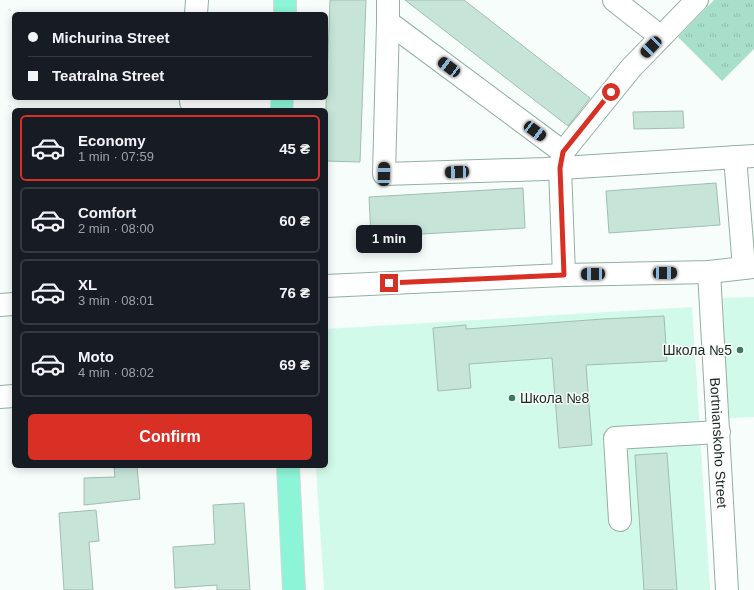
<!DOCTYPE html>
<meta charset="utf-8">
<style>
:root{--surface:#171b24;--page:#20242c;--text:#f1f3f6;--muted:#9ea1a6;--line:#363941;--accent:#d93025}
body{margin:0;font-family:Arial,sans-serif;background:var(--page);color:var(--text);height:100vh;display:flex;flex-direction:column;font-size:15px;white-space:nowrap}
*{box-sizing:border-box;margin:0}
p{font-size:13px;color:var(--muted)}
.icon{flex:none;width:22px;height:22px;fill:none;stroke:currentColor;stroke-width:2;stroke-linecap:round;stroke-linejoin:round}
.map{position:relative;flex:1;overflow:hidden}
.drawer{position:absolute;left:12px;top:108px;width:316px;height:360px;display:flex;flex-direction:column;background:var(--surface);border-radius:6px;box-shadow:0 2px 10px #0003}
.drawer>*{flex:none}
.banner{position:absolute;left:12px;top:12px;width:316px;height:88px;border-radius:6px;box-shadow:0 2px 10px #0003;display:grid;align-content:center;height:88px;padding:0 16px;background:var(--surface)}
.end{position:absolute;width:18px;height:18px;margin:-9px;border:5px solid #d93025;background:#fff;box-shadow:0 0 0 2px #fff}
.from{border-radius:50%}
.bubble{position:absolute;height:28px;border-radius:6px;background:var(--surface);box-shadow:0 2px 10px #0003;font-size:13px;font-weight:700;line-height:28px;text-align:center}
.car{position:absolute;width:12px;height:24px;margin:-12px -6px;border-radius:5px;box-shadow:0 0 3px 1px #0007;background:linear-gradient(#222 24%,#8ab4d8 0 40%,#222 0 76%,#8ab4d8 0 86%,#222 0)}
.banner b{display:flex;align-items:center;gap:14px;height:38px;font-size:15px}
.banner b+b{border-top:1px solid var(--line)}
.banner i{width:10px;height:10px;background:var(--text)}
ul{padding:7px 0 0;list-style:none}
li{display:flex;align-items:center;gap:12px;height:66px;margin:0 8px 6px;padding:0 8px;border:2px solid var(--line);border-radius:6px}
li div{flex:1}
li b{display:block;font-size:15px}
li em{font-style:normal;font-weight:700}
li.selected{border-color:var(--accent)}
li>.icon{width:36px;height:36px;stroke-width:1.5}
.primary-button{display:flex;gap:8px;margin-top:auto;padding:8px 16px}
.primary-button a{flex:1;height:46px;border-radius:6px;background:var(--accent);color:#fff;font-size:16px;font-weight:700;line-height:46px;text-align:center}
.map>svg:first-child{display:block}
.built{fill:#d1faea}
.park{fill:url(#park-tufts)}
.building{fill:#c6e5d8;stroke:#a0beb2}
.lines{fill:none;stroke-linecap:round;stroke-linejoin:round}
.minor-casing{stroke:#92b0a4;stroke-width:24}
.major-casing{stroke:#d6d8d7;stroke-width:24}
.minor{stroke:#fff;stroke-width:22}
.major{stroke:#8cf4d7;stroke-width:22}
.route{stroke:#d93025;stroke-width:5}
.poi-dot{fill:#3c7965;stroke:#f7fdfb;stroke-width:1.5}
.labels{text-anchor:middle;stroke-width:3;stroke-linejoin:round;paint-order:stroke}
.poi-label{font-size:14px;fill:#1b2722;stroke:#f7fdfb;text-anchor:end}
.street-label{font-size:14px;fill:#1b2722;stroke:#f7fdfb}
</style>
<div class="map">
<svg width="754" height="590" viewBox="0 0 754 590">
<defs>
<pattern id="park-tufts" width="24" height="20" patternUnits="userSpaceOnUse"><rect width="24" height="20" fill="#a7dfca"/><path d="M3 7l-1-3M5 7V3M7 7l1-3M15 17l-1-3M17 17v-4M19 17l1-3" fill="none" stroke="#8fbfad"/></pattern>
</defs>
<rect width="100%" height="100%" fill="#f7fdfb"/>
<g class="built">
<path d="M754,297V417L728,418L723,298Z"/>
<path d="M692,307L710,590H324L316,466H326V329Z"/>
</g>
<path class="park" d="M714,0H754V49L722,81L678,37Z"/>
<g class="building">
<path d="M330,0H366L360,162L326,161V104Z"/>
<path d="M405,0H464L590,98L568,126Z"/>
<path d="M683,111L684,128L634,129L633,112Z"/>
<path d="M716,183L720,225L609,233L606,191Z"/>
<path d="M523,188L525,228L371,237L369,197Z"/>
<path d="M664,316L667,361L586,365L592,445L559,448L552,358L469,364L471,388L438,391L433,328L466,325V329L603,319Z"/>
<path d="M667,453L677,590H644L635,455Z"/>
<path d="M137,466L140,499L84,505V478L115,477L114,468Z"/>
<path d="M244,503L250,590H217V585L175,588L173,547L215,544L213,505Z"/>
<path d="M96,510L99,541L89,542L93,590H64L59,513Z"/>
</g>
<g class="lines">
<defs>
<g id="minor">
<path d="M388,0V22L563,152"/>
<path d="M614,0L661,37"/>
<path d="M196,14L197,0"/>
<path d="M388,22L384,174L545,169L754,156"/>
<path d="M191,98V102L281,109"/>
<path d="M735,157L744,268"/>
<path id="s1" d="M709,272L727,590"/>
<path d="M564,275L560,168L563,152L631,68L697,0"/>
<path d="M326,286L564,275L709,272L754,267"/>
<path d="M0,305L14,304"/>
<path d="M0,397L14,396"/>
<path d="M620,520L615,438L719,432"/>
</g>
<g id="major">
<path d="M285,14V0"/>
<path d="M281,110L282,98"/>
<path d="M288,466L294,590"/>
</g>
</defs>
<use href="#minor" class="minor-casing"/>
<use href="#major" class="major-casing"/>
<use href="#minor" class="minor"/>
<use href="#major" class="major"/>
</g>
<g class="lines">
<path class="route" d="M389,283L564,275L560,168L563,152L611,92"/>
</g>
<g class="poi-dot">
<circle cx="740" cy="350" r="4"/>
<circle cx="512" cy="398" r="4"/>
</g>
<g class="labels">
<g class="poi-label">
<text x="732" y="355">Школа №5</text>
<text x="520" y="403" text-anchor="start">Школа №8</text>
</g>
<g class="street-label">
<text dy="5" stroke="none"><textPath href="#s1" startOffset="171">Bortnianskoho Street</textPath></text>
</g>
</g>
</svg>
<i class="end from" style="left:611px;top:92px"></i>
<i class="end" style="left:389px;top:283px"></i>
<div class="bubble" style="left:356px;top:225px;width:66px">1 min</div>
<i class="car" style="left:651px;top:47px;rotate:224deg"></i>
<i class="car" style="left:449px;top:67px;rotate:307deg"></i>
<i class="car" style="left:535px;top:131px;rotate:127deg"></i>
<i class="car" style="left:457px;top:172px;rotate:268deg"></i>
<i class="car" style="left:384px;top:174px;rotate:1deg"></i>
<i class="car" style="left:665px;top:273px;rotate:89deg"></i>
<i class="car" style="left:593px;top:274px;rotate:269deg"></i>
<div class="banner">
<b><i class="from"></i>Michurina Street</b>
<b><i></i>Teatralna Street</b>
</div>
<section class="drawer">
<ul>
<li class="selected"><svg class="icon" aria-label="car" viewBox="0 0 24 24"><path d="M5 17H2v-5l4-1 3-4h7l3 4 3 1v5h-3M9 17h6M6 11h13"/><circle cx="7" cy="17" r="2"/><circle cx="17" cy="17" r="2"/></svg><div><b>Economy</b><p>1 min · 07:59</p></div><em>45 ₴</em></li>
<li><svg class="icon" aria-label="car" viewBox="0 0 24 24"><path d="M5 17H2v-5l4-1 3-4h7l3 4 3 1v5h-3M9 17h6M6 11h13"/><circle cx="7" cy="17" r="2"/><circle cx="17" cy="17" r="2"/></svg><div><b>Comfort</b><p>2 min · 08:00</p></div><em>60 ₴</em></li>
<li><svg class="icon" aria-label="car" viewBox="0 0 24 24"><path d="M5 17H2v-5l4-1 3-4h7l3 4 3 1v5h-3M9 17h6M6 11h13"/><circle cx="7" cy="17" r="2"/><circle cx="17" cy="17" r="2"/></svg><div><b>XL</b><p>3 min · 08:01</p></div><em>76 ₴</em></li>
<li><svg class="icon" aria-label="car" viewBox="0 0 24 24"><path d="M5 17H2v-5l4-1 3-4h7l3 4 3 1v5h-3M9 17h6M6 11h13"/><circle cx="7" cy="17" r="2"/><circle cx="17" cy="17" r="2"/></svg><div><b>Moto</b><p>4 min · 08:02</p></div><em>69 ₴</em></li>
</ul>
<div class="primary-button"><a>Confirm</a></div>
</section>
</div>
